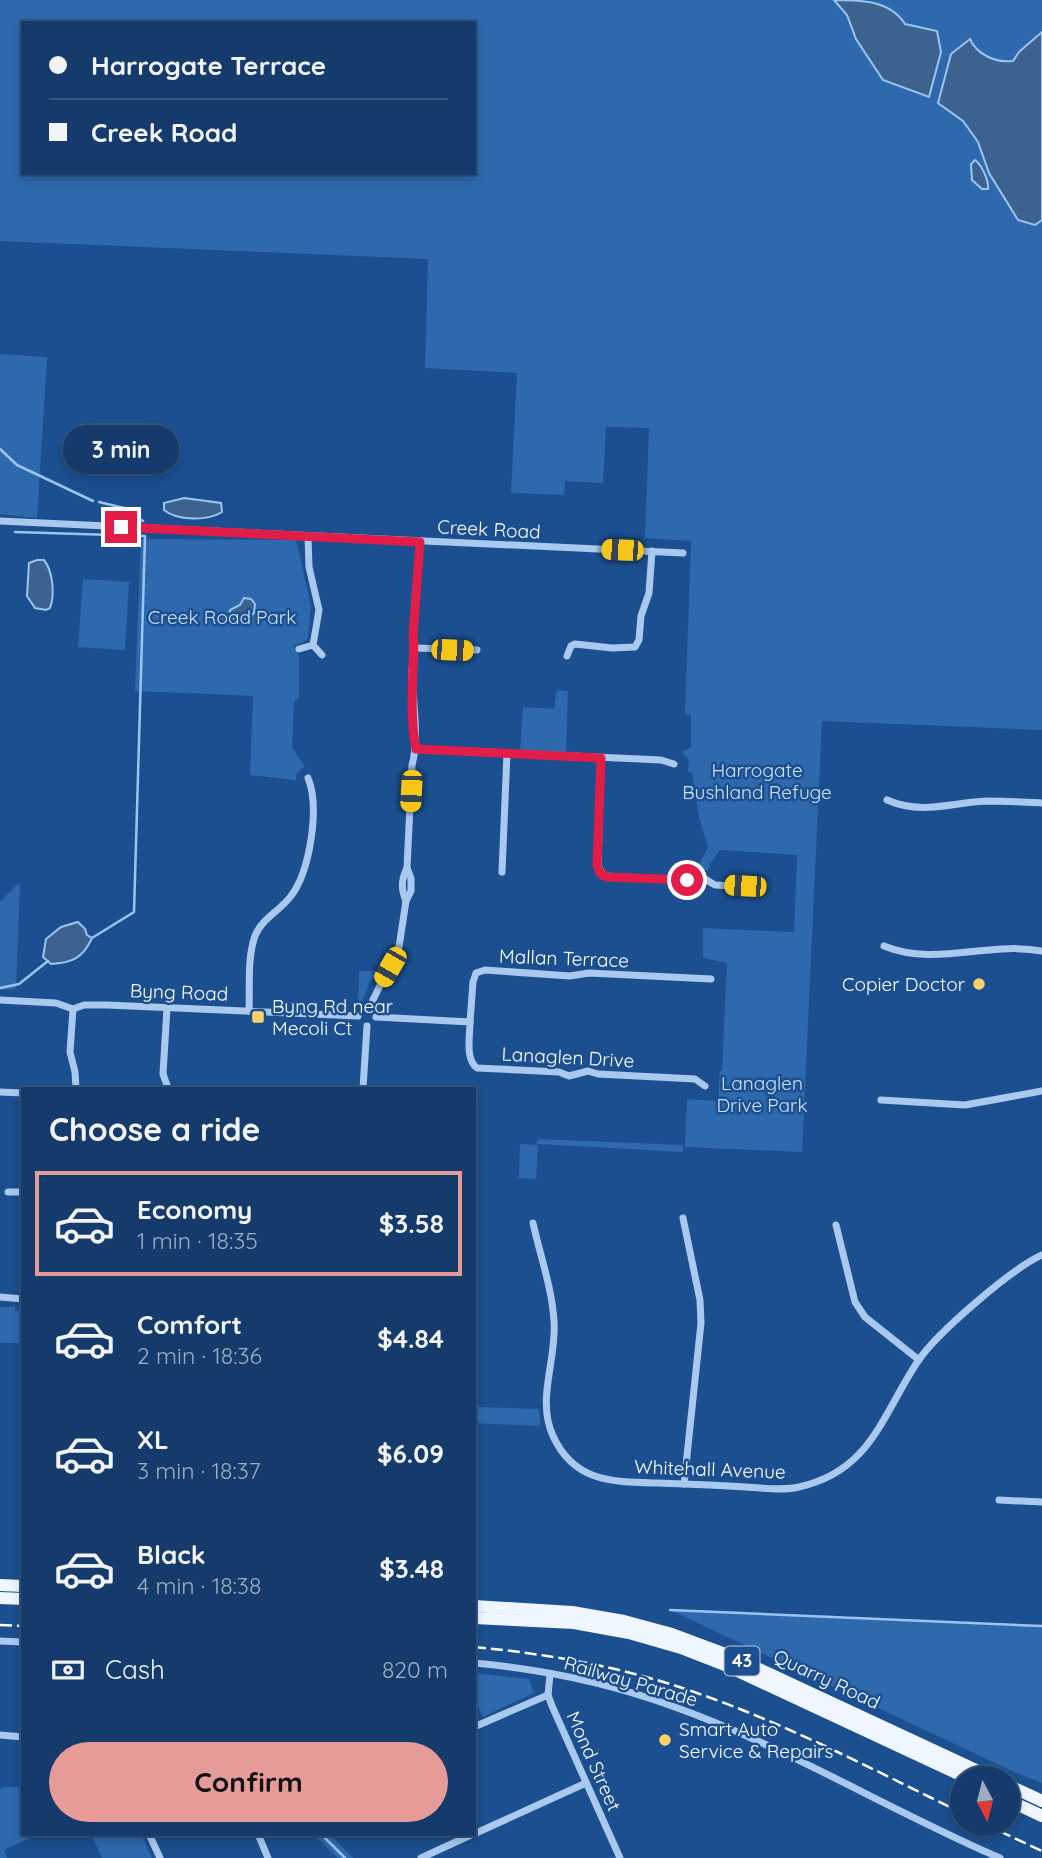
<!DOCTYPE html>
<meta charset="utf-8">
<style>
:root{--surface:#143b6b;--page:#214673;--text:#f1f3f6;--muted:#9dadc1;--line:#33557e;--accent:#e69b98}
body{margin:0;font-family:Quicksand,sans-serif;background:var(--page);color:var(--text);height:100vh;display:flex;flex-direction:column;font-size:26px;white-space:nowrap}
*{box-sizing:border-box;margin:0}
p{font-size:23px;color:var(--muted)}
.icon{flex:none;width:38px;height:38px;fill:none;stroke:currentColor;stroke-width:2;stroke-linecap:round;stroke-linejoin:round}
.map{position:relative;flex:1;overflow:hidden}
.side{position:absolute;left:21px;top:1087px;width:455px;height:749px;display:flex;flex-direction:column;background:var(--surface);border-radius:0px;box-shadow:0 4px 10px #0003,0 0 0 2px var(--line)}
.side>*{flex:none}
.top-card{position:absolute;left:21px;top:21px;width:455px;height:154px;border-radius:0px;box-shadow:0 4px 10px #0003,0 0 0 2px var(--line);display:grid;align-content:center;height:154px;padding:0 28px;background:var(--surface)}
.needle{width:46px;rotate:173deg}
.controls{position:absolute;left:950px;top:1766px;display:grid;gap:14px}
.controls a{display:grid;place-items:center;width:70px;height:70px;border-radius:50%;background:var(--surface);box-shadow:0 4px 10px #0003,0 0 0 2px var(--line);font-size:35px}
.end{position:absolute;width:32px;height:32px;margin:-16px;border:9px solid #e11d48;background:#fff;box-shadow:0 0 0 4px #fff}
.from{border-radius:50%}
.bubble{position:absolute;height:49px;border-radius:24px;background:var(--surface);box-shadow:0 4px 10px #0003,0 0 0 2px var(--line);font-size:23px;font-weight:800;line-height:49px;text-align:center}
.car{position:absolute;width:21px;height:42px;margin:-21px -10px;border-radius:9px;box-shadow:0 0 5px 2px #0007;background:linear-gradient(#f5c518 24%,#345 0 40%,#f5c518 0 76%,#345 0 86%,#f5c518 0)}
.top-card b{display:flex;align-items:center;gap:24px;height:66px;font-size:26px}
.top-card b+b{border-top:2px solid var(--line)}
.top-card i{width:18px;height:18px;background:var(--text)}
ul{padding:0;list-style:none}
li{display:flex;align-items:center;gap:21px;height:105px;margin:0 14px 10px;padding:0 14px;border:4px solid transparent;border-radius:0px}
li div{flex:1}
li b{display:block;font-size:26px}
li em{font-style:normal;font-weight:800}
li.on{border-color:var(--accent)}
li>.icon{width:63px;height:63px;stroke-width:1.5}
h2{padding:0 28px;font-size:32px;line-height:84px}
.pay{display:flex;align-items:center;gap:18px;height:77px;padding:0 28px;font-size:26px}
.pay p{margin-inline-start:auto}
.primary-button{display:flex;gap:14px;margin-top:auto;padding:14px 28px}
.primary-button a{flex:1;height:80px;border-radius:42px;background:var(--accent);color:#111;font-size:28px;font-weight:800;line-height:80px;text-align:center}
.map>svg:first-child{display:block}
.green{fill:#2e69ad;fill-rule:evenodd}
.water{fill:#3c6290;stroke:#9cc4f0;stroke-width:2}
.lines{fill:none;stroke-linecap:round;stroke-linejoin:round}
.stream{stroke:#9cc4f0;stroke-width:2.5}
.street{stroke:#a9c9ee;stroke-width:7}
.primary{stroke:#f0f6ff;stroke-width:12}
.rail{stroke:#fff;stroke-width:2.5;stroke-dasharray:12 5;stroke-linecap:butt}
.route{stroke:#e11d48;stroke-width:9}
.poi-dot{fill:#ffd166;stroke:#1b4f8f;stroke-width:2.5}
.labels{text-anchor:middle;stroke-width:5;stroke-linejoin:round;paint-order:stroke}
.shield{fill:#1b4f8f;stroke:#bbcadd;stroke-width:2}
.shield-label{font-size:18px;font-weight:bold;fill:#fff}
.street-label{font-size:19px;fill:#fff;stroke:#1b4f8f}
.park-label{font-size:19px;fill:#cfe3fa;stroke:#1b4f8f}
.poi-label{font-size:19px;fill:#fff;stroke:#1b4f8f;text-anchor:start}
</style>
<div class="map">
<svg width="1042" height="1858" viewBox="0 0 1042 1858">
<rect width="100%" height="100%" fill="#1b4f8f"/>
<g class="green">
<path d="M0,0H1042V730L822,721L802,1152L685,1147L687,1099L718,1101L720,1071H722L727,963L703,958V928L794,932L797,855L720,850L710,864L708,871L698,867L708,847L699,817L692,773L688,772L689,760L682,752L691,747V715L685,714L691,541L645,538L649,428L606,427L603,483L565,481L564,495L511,493L517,373L425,368L428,259L0,241ZM23,23H474V173H23Z"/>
<path d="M0,354L47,357L37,518L0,514Z"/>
<path d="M141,539L296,540L311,606L308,638L304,642L294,645L299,656V698L294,702L292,748L305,766L297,773L296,780L250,775L253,696L135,691Z"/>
<path d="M83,579L129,582L125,650L78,647Z"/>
<path d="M557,690L568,691L566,754L520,752L523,707L554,709Z"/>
<path d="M20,882L16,989L0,990V902Z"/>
<path d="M359,971H380L369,983L362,1003L358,1004Z"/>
<path d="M539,1139L682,1145L684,1150L681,1152L538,1144L536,1142Z"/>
<path d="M520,1144L538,1145L536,1179L519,1178Z"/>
<path d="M0,1307H15V1311H20L23,1308V1343H0Z"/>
<path d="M474,1407L539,1409L540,1426L474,1423Z"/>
<path d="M670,1610L1042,1626V1783L1014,1772Z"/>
<path d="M474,1673L529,1679L534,1693L483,1717L474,1697Z"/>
<path d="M4,1787H23V1834H39L4,1850L7,1858H0V1789Z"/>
<path d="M91,1834H141L152,1858H102Z"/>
<path d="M313,1834H329L353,1858H338Z"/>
</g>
<g class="water">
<path d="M834,0C860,0 890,0 905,24L937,31L941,52L929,97L883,80L856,39L847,15Z"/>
<path d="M1042,32V220L1035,225L1018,220L989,173L978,142L963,121L938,103L951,54L970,39C977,55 996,63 1013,61L1019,52Z"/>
<path d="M975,160C982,165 989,181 988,189H982L972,180L971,164Z"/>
<path d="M184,498L221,503L222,512C208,521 177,521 164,510V503Z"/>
<path d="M37,560H44C53,571 55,595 50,608L46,610L35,608L27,596L29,563Z"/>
<path d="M244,598L251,599L255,604L254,613C246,620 241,622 230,617V610L240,605Z"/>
<path d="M78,922L85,929L87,935L92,938C83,958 72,963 51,964L43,957L46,939L61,927Z"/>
</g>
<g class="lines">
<g class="stream">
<path d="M0,449L17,465L93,501"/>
<path d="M99,502L124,508L143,521"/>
<path d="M15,532L145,536L134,912L92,938"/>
<path d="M0,988L19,984L48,961"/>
<path d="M670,1610L1042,1626"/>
<path d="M321,1834L345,1858"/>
</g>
<g class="street">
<path d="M0,521L683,553"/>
<path d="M308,536L309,567L319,610L313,645"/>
<path d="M415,648L477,650"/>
<path d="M299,649L313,645L322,655"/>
<path d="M567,656L571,646L575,644L612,648L635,647L639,640L641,616L649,593L652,551"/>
<path d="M417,749L661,760L674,764"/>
<path d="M601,758L598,865L603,876L687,880L700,876L715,885L754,887"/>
<path d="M887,800C922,815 950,803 986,801C1005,801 1023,802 1042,803"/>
<path d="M502,872L507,753"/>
<path d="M406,901C401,889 401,880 407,868L412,765C420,737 412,700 412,669C413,657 415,647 413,635L420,542"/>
<path d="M884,946C935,967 989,941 1042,951"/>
<path d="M0,1000L56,1003L73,1009L84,1005H107L358,1016"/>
<path d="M167,1008L163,1074L168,1088"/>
<path d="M369,1008L399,947L406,901L411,891V878L407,868"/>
<path d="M73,1009L70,1052L75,1072L76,1088"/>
<path d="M249,1011C250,987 247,958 255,936C262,918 280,911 291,896C310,871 320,807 308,778"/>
<path d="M376,1017L470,1022L473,982L476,973L485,970L570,976L589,973L711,979"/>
<path d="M470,1022C470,1036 465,1059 477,1068L559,1072L569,1076L588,1071L598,1074L695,1079L705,1086"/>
<path d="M363,1088L367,1026"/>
<path d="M0,1092L23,1093"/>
<path d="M881,1100L965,1105L1042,1091"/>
<path d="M8,1192H23"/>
<path d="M683,1218L700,1300L701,1323L684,1484"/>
<path d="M533,1223C540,1255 552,1288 554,1321C557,1360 536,1399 553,1436C574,1482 612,1482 656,1483C686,1484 716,1485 746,1487C763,1488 783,1491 799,1487C871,1471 882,1415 918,1361C937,1333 1011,1269 1042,1255"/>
<path d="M836,1225L855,1302L865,1317L919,1360"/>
<path d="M0,1297L23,1299"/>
<path d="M999,1500L1042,1502"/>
<path d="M0,1641L23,1642"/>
<path d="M474,1663C540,1669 609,1683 672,1706C785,1746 889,1810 1000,1858"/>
<path d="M550,1674L548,1695L552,1706L620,1858"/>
<path d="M474,1727L548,1695"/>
<path d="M0,1735L23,1737"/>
<path d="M149,1834L160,1858"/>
<path d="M258,1834L268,1858"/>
<path d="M474,1834L586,1783"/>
<path d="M421,1858L473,1834"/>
</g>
<g class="primary">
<path d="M0,1585L23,1586"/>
<path d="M0,1598L23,1599"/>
<path d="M474,1606L572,1612L624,1621L672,1634L731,1656L993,1778"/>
<path d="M474,1618L574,1623L629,1633L681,1648L727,1666L967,1778"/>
<path d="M1008,1785L1042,1801"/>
<path d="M1008,1800L1042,1816"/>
</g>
<g class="rail">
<path d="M0,1625L23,1626"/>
<path d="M474,1647C549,1654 623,1667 694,1692C787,1724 874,1770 962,1813"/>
<path d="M984,1824L1042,1851"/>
</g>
</g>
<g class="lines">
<path class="route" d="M121,527L420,542L413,635C415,647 413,657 413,669C412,695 411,724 416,749L601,758L597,865L600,873L607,877L687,880"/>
</g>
<g class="poi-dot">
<circle cx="979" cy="984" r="7"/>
<rect x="251" y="1010" width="14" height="14" rx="3.5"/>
<circle cx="665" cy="1740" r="7"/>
</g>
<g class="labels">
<rect class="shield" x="724.5" y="1646.5" width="35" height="29" rx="5"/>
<g class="shield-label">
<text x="742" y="1667">43</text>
</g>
<g class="street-label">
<text transform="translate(489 529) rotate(3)" y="7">Creek Road</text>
<text transform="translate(564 958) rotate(2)" y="7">Mallan Terrace</text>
<text transform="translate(179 992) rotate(2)" y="7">Byng Road</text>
<text transform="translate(568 1057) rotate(3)" y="7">Lanaglen Drive</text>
<text transform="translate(710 1469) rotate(2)" y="7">Whitehall Avenue</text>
<text transform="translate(827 1679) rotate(25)" y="7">Quarry Road</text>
<text transform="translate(631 1681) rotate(16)" y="7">Railway Parade</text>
<text transform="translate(594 1761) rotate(66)" y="7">Mond Street</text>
</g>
<g class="park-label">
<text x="222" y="624">Creek Road Park</text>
<text x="757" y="777">Harrogate<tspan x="757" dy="22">Bushland Refuge</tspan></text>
<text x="762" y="1090">Lanaglen<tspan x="762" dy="22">Drive Park</tspan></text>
</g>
<g class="poi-label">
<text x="965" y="991" text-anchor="end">Copier Doctor</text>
<text x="272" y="1013">Byng Rd near<tspan x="272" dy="22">Mecoli Ct</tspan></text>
<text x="679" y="1736">Smart Auto<tspan x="679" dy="22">Service &amp; Repairs</tspan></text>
</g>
</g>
</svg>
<div class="controls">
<a><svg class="needle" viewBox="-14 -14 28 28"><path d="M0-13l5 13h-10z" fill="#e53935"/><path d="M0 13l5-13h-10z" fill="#9dadc1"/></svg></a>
</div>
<i class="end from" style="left:687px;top:880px"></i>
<i class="end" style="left:121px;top:527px"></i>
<div class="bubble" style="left:63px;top:425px;width:116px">3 min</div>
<i class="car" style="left:622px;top:550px;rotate:272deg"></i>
<i class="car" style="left:452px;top:650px;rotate:92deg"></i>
<i class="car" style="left:411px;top:791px;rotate:183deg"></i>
<i class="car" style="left:745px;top:886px;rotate:273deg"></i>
<i class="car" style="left:390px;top:967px;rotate:210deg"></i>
<div class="top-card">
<b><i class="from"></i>Harrogate Terrace</b>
<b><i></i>Creek Road</b>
</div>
<section class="side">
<h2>Choose a ride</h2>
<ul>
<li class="on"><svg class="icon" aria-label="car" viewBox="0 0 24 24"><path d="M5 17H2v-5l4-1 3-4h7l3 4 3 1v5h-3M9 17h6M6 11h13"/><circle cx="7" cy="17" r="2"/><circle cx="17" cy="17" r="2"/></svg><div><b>Economy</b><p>1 min · 18:35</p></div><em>$3.58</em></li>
<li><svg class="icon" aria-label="car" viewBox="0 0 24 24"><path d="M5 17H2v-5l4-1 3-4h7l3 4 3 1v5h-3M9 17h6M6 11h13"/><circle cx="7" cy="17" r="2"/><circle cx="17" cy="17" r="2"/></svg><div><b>Comfort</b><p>2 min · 18:36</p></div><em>$4.84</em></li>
<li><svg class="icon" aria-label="car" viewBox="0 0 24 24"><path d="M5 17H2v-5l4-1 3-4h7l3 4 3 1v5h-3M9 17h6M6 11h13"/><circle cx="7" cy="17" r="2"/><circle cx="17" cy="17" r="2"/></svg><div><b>XL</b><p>3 min · 18:37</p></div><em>$6.09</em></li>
<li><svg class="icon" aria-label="car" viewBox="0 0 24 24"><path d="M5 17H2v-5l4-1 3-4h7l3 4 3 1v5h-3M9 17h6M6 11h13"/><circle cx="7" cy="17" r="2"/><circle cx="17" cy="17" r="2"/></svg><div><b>Black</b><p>4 min · 18:38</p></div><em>$3.48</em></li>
</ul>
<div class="pay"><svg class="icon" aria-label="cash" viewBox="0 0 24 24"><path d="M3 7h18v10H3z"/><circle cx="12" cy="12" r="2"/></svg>Cash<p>820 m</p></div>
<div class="primary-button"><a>Confirm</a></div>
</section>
</div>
